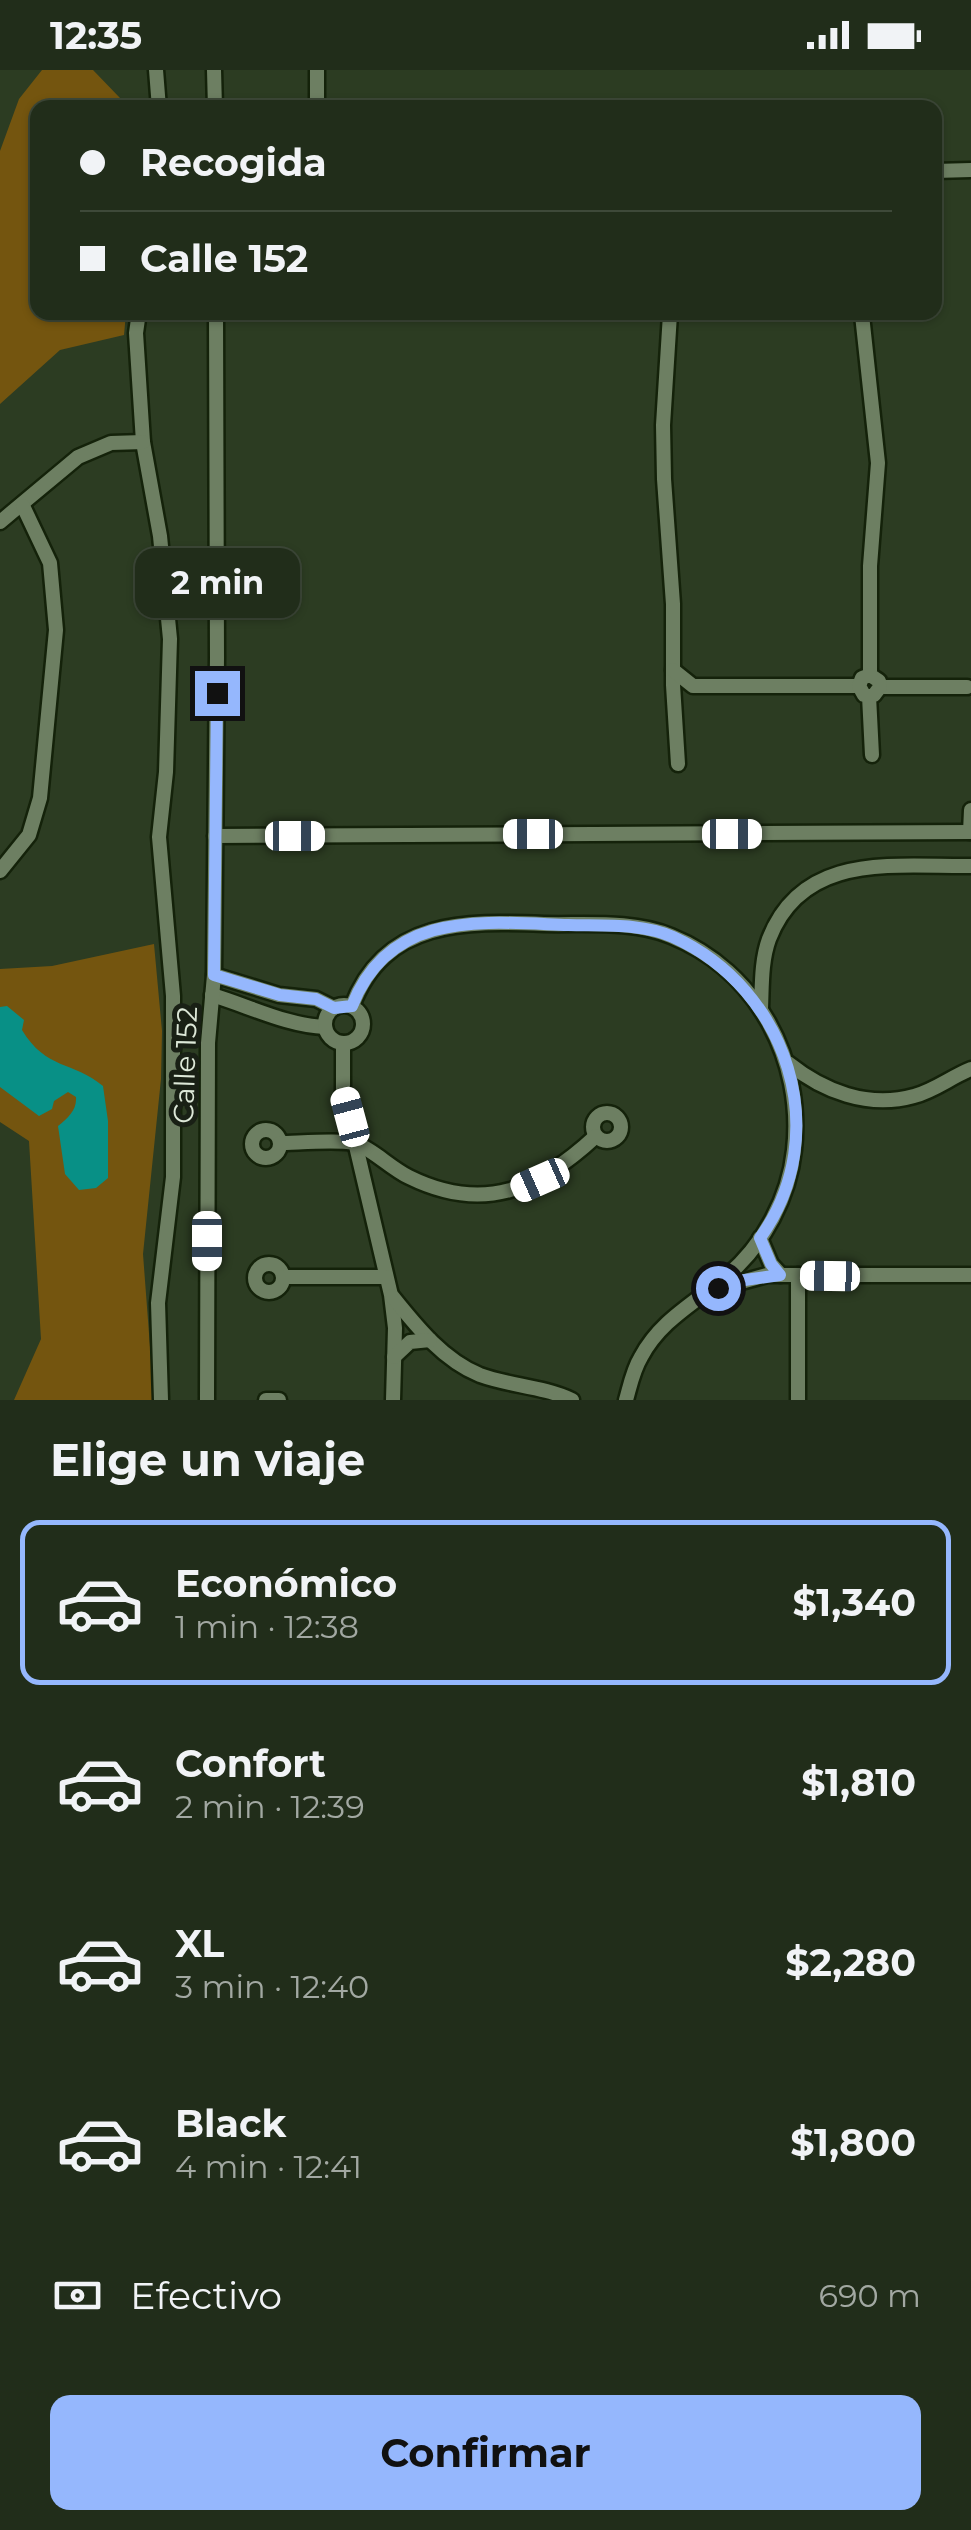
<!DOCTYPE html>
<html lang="es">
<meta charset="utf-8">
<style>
:root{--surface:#212d1a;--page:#2d3927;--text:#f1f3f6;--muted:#a2a8a2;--line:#3e4939;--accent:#95b7fd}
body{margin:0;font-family:Montserrat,sans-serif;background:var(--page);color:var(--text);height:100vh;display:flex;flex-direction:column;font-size:38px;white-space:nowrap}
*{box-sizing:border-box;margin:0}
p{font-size:32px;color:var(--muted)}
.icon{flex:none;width:55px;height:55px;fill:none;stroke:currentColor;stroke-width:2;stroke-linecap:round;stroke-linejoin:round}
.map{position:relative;height:1330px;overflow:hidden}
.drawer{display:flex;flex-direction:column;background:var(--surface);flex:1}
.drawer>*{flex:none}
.guide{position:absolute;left:30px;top:30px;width:912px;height:220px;border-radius:20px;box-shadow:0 2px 8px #0004,0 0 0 2px var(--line);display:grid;align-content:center;height:220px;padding:0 50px;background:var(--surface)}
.end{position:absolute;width:45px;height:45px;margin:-22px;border:12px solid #95b7fd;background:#111;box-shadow:0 0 0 5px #111}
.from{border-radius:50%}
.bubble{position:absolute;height:70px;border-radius:20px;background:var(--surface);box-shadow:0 2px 8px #0004,0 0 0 2px var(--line);font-size:32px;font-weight:700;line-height:70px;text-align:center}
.car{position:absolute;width:30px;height:60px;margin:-30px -15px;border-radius:12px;box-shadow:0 0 8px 2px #0007;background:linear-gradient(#fff 24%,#345 0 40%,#fff 0 76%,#345 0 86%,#fff 0)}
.guide b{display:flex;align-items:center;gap:35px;height:95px;font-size:38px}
.guide b+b{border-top:2px solid var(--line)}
.guide i{width:25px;height:25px;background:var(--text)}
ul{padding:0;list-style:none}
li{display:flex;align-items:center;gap:30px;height:165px;margin:0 20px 15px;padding:0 30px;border:5px solid transparent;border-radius:20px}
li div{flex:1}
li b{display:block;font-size:38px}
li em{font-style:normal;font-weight:700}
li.active{border-color:var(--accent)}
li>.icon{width:90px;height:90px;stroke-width:1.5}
h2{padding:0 50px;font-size:45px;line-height:120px}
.pay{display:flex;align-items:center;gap:25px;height:110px;padding:0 50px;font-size:38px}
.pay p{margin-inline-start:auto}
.button{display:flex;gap:20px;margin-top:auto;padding:20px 50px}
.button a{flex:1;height:115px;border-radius:20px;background:var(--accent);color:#111;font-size:40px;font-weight:700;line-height:115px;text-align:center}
.status{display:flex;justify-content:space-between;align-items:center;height:70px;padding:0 50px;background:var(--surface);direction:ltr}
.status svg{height:28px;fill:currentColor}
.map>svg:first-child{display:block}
.green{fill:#74550f}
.water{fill:#089086}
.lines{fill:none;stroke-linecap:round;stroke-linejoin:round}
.minor-casing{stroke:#14220a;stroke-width:19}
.minor{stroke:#6d7f62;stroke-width:14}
.route{stroke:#95b7fd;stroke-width:12}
.labels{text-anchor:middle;stroke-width:10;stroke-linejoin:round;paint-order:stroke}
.street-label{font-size:28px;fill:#dde8d8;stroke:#192015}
</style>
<div class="status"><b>12:35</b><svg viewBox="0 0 49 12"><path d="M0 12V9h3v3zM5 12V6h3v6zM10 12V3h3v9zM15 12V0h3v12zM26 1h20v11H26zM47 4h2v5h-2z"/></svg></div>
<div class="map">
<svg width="971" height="1330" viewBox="0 0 971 1330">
<rect width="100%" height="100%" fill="#2c3c22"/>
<g class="green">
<path d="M42,0H93L120,28L123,37L38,38V242L126,243L124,265L60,280L0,334V81L19,29Z"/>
<path d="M154,874L162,961L161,1009L143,1184L154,1330H14L41,1269L29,1071L0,1052V899L52,896Z"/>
</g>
<path class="water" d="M7,936L24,950L22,960C46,1000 73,991 103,1016L108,1051V1108L96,1118L79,1120L65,1104L58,1056C68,1048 77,1040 76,1027L68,1022L54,1031L52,1039L39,1046L0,1017V937Z"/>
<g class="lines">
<defs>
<g id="minor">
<path d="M156,0L159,38"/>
<path d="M214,0L215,38"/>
<path d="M317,38V0"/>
<path d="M935,101L971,100"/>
<path d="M139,242L136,263L143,372L160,466L170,569L166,702L159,767L173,926V1107L158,1233L161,1330"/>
<path d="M670,244L663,355L664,409L673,534V615L678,694"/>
<path d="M862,245L878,393L870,496V605"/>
<path d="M0,452L78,387L111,373L143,372"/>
<path d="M673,600L693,616H859"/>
<path d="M880,617H967"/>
<path d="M869,626L874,625L880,617L879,611L870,605L862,608L859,616L864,625L869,626L872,685"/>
<path d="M970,762L971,740"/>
<path d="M215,766L971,762"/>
<path d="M0,801L29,765L40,728L56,560L50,493L23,436"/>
<path d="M214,905L279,925L316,929L334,938"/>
<path d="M212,925C249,936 288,956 325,957"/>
<circle cx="344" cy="954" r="19"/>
<path d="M352,936C385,849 465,851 544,854C585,855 633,850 671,866C757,901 804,990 794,1080C789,1127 764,1174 728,1205C697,1232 661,1249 641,1287C633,1300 630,1316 626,1330"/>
<path d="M761,938C762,916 761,891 769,869C803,781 895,797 971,796"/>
<path d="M343,973V1021L391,1225L395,1258L393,1330"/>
<path d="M788,993C823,1021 868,1039 914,1026C934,1021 951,1007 971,999"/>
<circle cx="607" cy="1057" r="14"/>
<circle cx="266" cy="1074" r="14"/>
<path d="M280,1073C296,1073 345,1069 357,1074C372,1079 392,1099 409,1107C484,1144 539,1119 596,1066"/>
<path d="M760,1168L771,1194L781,1205"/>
<circle cx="269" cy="1208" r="14"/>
<path d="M284,1207H385"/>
<path d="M719,1218L767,1205H971"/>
<path d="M392,1226C416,1256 443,1290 480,1305C510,1316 542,1316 572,1330"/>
<path d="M394,1287L410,1272L430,1270"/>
<path d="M207,1330L208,973L214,905L217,587L216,242"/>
<path d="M266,1330H279"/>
<path d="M798,1330V1205"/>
</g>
</defs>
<use href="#minor" class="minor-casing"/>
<use href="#minor" class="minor"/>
</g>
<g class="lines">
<path class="route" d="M217,623L214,905L280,925L316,929L334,938L352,936C390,839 484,852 568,855C603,856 642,853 673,867C788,919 835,1064 760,1168L771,1194L780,1205L738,1211L718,1218"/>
</g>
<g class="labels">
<g class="street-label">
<text transform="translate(185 995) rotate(-88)" y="10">Calle 152</text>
</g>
</g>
</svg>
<i class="end from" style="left:718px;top:1218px"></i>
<i class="end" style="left:217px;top:623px"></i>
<div class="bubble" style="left:135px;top:478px;width:165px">2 min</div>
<i class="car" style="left:533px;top:764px;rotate:270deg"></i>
<i class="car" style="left:732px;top:764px;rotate:90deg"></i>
<i class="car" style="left:295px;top:766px;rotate:90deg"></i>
<i class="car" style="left:350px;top:1047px;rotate:345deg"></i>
<i class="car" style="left:540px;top:1110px;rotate:246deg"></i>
<i class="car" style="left:207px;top:1171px;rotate:180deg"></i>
<i class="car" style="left:830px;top:1206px;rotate:271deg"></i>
<div class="guide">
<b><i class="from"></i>Recogida</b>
<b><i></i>Calle 152</b>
</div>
</div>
<section class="drawer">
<h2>Elige un viaje</h2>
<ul>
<li class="active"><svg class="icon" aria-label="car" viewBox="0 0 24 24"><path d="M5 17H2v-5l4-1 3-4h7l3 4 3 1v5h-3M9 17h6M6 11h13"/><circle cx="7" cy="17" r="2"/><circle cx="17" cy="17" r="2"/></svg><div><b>Económico</b><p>1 min · 12:38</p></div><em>$1,340</em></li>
<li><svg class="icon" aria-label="car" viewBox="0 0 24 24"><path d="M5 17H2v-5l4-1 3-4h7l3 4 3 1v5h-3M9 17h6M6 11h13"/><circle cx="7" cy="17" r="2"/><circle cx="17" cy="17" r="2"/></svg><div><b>Confort</b><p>2 min · 12:39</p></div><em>$1,810</em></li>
<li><svg class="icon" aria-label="car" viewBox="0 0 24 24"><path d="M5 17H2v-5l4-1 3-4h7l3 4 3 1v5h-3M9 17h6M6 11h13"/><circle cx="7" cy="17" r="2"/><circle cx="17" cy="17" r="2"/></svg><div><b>XL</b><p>3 min · 12:40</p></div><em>$2,280</em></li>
<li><svg class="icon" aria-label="car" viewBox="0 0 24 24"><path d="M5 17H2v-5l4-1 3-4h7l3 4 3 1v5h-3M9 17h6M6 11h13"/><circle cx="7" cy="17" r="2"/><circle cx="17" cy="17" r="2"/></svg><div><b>Black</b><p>4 min · 12:41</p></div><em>$1,800</em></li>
</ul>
<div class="pay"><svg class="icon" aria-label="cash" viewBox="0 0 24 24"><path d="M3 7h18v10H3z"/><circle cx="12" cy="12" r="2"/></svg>Efectivo<p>690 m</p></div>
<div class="button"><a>Confirmar</a></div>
</section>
